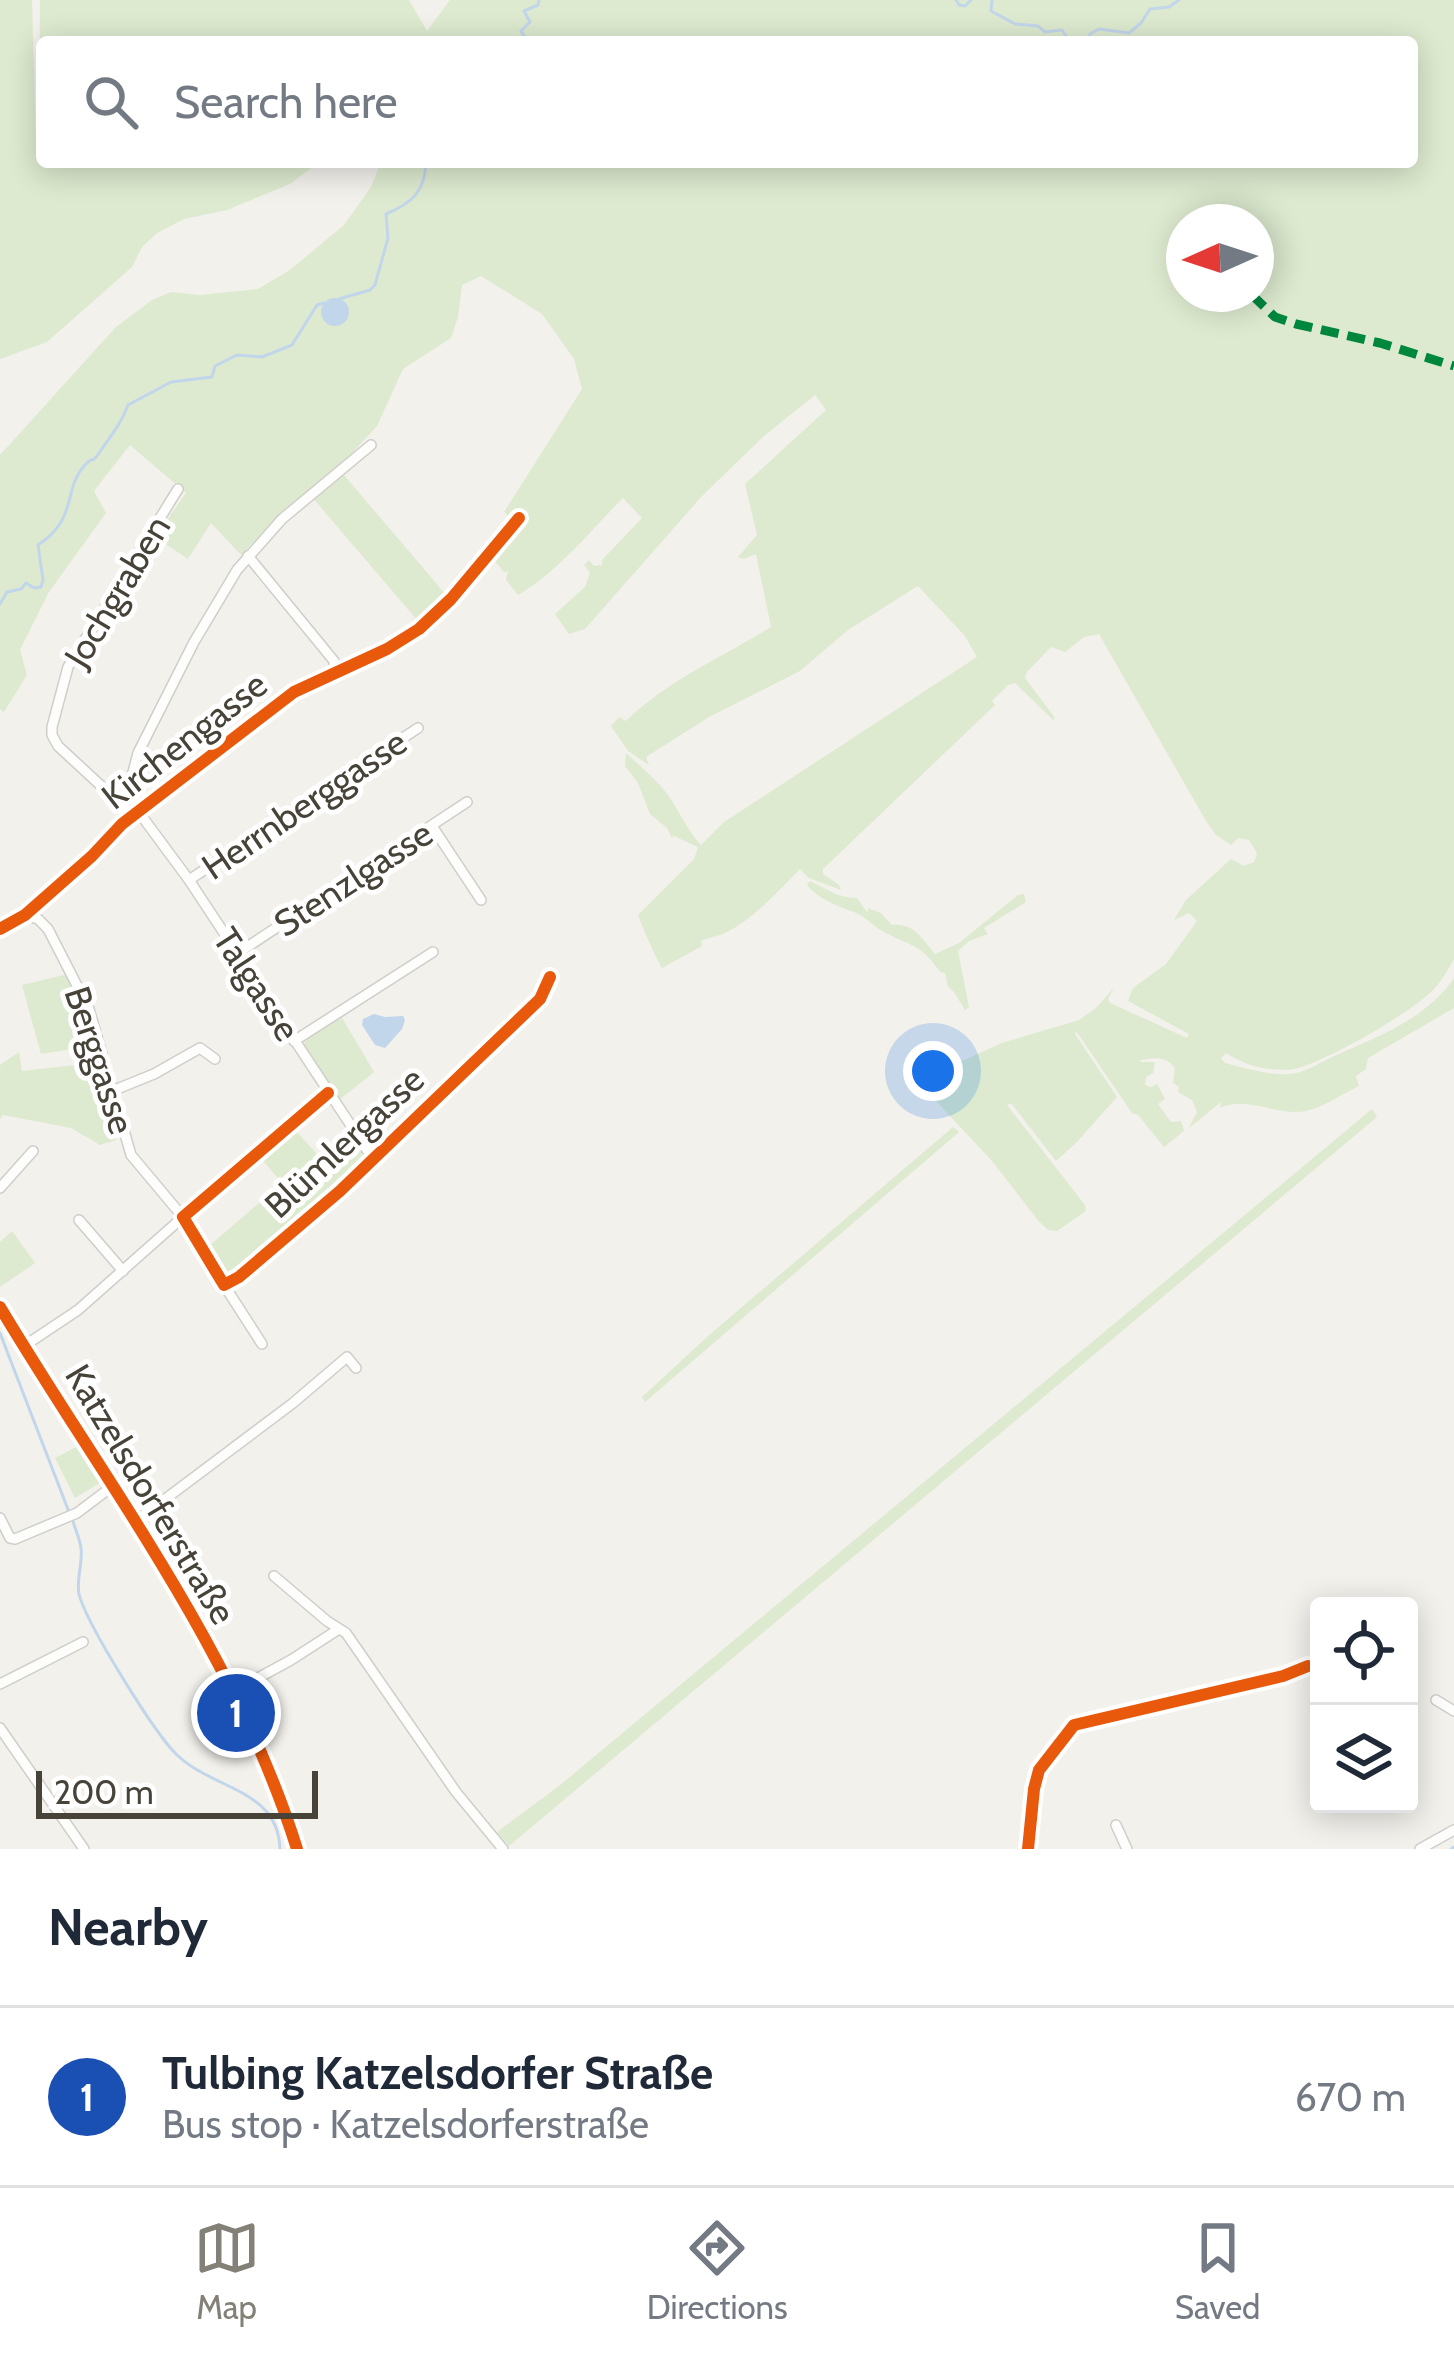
<!DOCTYPE html>
<meta charset="utf-8">
<style>
body{margin:0;font-family:Cabin,sans-serif;background:#f6f6f7;color:#1f2937}
.controls{position:absolute;right:36px;bottom:36px;display:grid;overflow:hidden;border-radius:12px;box-shadow:0 6px 30px #0003}
.controls button{width:108px;height:108px;display:grid;place-items:center;padding:0;border:0;border-bottom:3px solid #e0e1e3;background:#fff;color:#1f2937;font:60px sans-serif}
.compass{position:absolute;left:1166px;top:204px;width:108px;height:108px;border-radius:50%;background:#fff;box-shadow:0 6px 30px #0003;rotate:267deg}
.scale{position:absolute;left:36px;bottom:30px;width:282px;box-sizing:border-box;padding-left:12px;border:6px solid #474339;border-top:0;font-size:33px;line-height:42px;white-space:nowrap;color:#474339;-webkit-text-stroke:9px #fff;paint-order:stroke}
.you{position:absolute;left:933px;top:1071px;width:42px;height:42px;margin:-30px;border:9px solid #fff;border-radius:50%;background:#1a73e8;box-shadow:0 0 0 18px #1a73e833}
.badge{display:grid;place-items:center;width:78px;height:78px;border-radius:50%;background:#838078;color:#fff;font-size:39px;font-weight:700}
.pin{position:absolute;translate:-50% -50%;border:6px solid #fff;box-shadow:0 3px 12px #0006}
.list{margin:0;padding:0;list-style:none}
h2{display:flex;justify-content:space-between;align-items:center;height:156px;margin:0;padding:0 48px;font-size:51px}
h2 small{font-size:39px;font-weight:400;color:#747a83}
.list li{display:grid;grid-template-columns:78px 1fr auto;gap:36px;align-items:center;box-sizing:border-box;height:180px;padding:0 48px;border-top:3px solid #e0e1e3}
.list b{display:block;font-size:45px;white-space:nowrap}
.list p{margin:0;font-size:39px;white-space:nowrap;color:#747a83}
.list em{font-size:39px;font-style:normal;color:#747a83}
.icon{flex:none;width:66px;height:66px;fill:none;stroke:currentColor;stroke-width:2;stroke-linecap:round;stroke-linejoin:round}
.map{position:relative;flex:none;width:1454px;height:1849px;overflow:hidden}
.search{position:absolute;background:#fff;box-shadow:0 6px 30px #0003;left:36px;right:36px;top:36px;height:132px;display:flex;align-items:center;gap:30px;box-sizing:border-box;padding:0 42px;border-radius:12px;color:#747a83;font-size:45px}
.sheet{height:336px;background:#fff}
nav{display:flex;justify-content:space-around;align-items:center;box-sizing:border-box;height:168px;border-top:3px solid #e0e1e3;background:#fff;font-size:33px;color:#747a83}
nav a{display:grid;justify-items:center;gap:6px}
nav .on{color:#838078}
.map>svg:first-child{display:block}
</style>
<div class="map">
<svg width="1454" height="1849" viewBox="0 0 1454 1849">
<rect width="100%" height="100%" fill="#f2f1ec"/>
<g fill="#ddeacf" fill-rule="evenodd">
<path d="M0,0H32L36,147L42,150V162H319L290,184L227,210L184,219L157,233L142,247L132,267L47,342L0,359Z"/>
<path d="M40,0H409L427,31L450,0H1454V959C1448,969 1442,981 1433,990C1414,1011 1315,1069 1288,1070C1263,1070 1247,1066 1226,1053L1221,1058L1225,1063C1242,1067 1275,1078 1296,1073C1307,1071 1319,1063 1330,1058C1374,1038 1426,1020 1454,978V1008L1368,1058L1366,1069L1356,1076L1359,1086C1342,1094 1324,1107 1306,1111C1278,1117 1247,1095 1220,1108L1221,1102L1189,1128L1197,1112L1192,1100L1178,1092L1179,1087L1173,1083L1175,1068C1165,1055 1154,1058 1140,1060L1141,1062H1155L1153,1073L1146,1077L1145,1085L1151,1087L1157,1084L1165,1099L1158,1104L1171,1122L1181,1121L1184,1131L1164,1147L1138,1115L1132,1113L1076,1031L1075,1034L1117,1097L1077,1142L1056,1161L1011,1103L1007,1105L1085,1205L1086,1211L1057,1231L1048,1230L1037,1219L992,1161L935,1100L924,1078L1002,1043L1079,1020L1096,1008L1114,988L1108,999L1110,1003L1187,1038L1189,1034L1128,1001L1133,988L1166,964L1197,921L1189,913L1174,920L1186,900L1231,859L1244,866L1254,862L1257,853L1249,840L1238,838L1231,845L1216,835L1206,821L1099,634L1084,637L1065,652L1051,647L1027,672L1025,678L1055,718L1053,720L1015,683L1008,685L992,701L995,705L823,869V874L839,885L841,890L809,878L800,869C781,889 746,926 720,935C714,937 707,938 701,941L702,946L662,968C652,950 645,933 638,915L694,859L698,847L674,836L672,838L667,828L650,814L638,783L625,766L626,753C641,767 656,779 668,795C680,812 687,830 701,845L724,822L977,657L965,636L918,586L848,630L800,671L709,717L646,757L649,765L628,751L611,726L619,717L626,721C668,680 721,658 771,627L756,554L744,559L738,557L757,535L745,484L826,410L815,395L764,436L702,496L585,629L569,634L555,614L585,587L590,573L584,565L589,560L594,566L602,565V560L642,518L623,498C590,531 558,572 518,595L506,580L508,571L504,572L492,558L520,525L504,512L582,389L574,359L542,314L481,276L462,285L458,317L451,338L403,369L377,426L340,466L288,506L241,555L211,523L188,559L155,537L186,493L130,445L94,491L106,513L49,592L20,650L27,675L4,712L0,709V455L116,327L152,300L171,292L200,295L258,289L290,270L344,225L371,187L381,162H1412V42H42V136L39,113ZM1184,222H1256V294H1184Z"/>
<path d="M343,474L447,596L418,621L312,497Z"/>
<path d="M810,881C825,888 840,899 857,898L866,911L868,912V908L881,913L892,925C915,923 922,939 935,954L959,943L1018,895L1024,894L1026,902L984,928L988,934L969,941L958,951L969,1007L965,1010L954,992L948,987L945,973L940,972C919,941 909,947 879,929C871,924 864,916 856,913C838,906 819,900 807,885Z"/>
<path d="M68,974L89,1034L86,1047L41,1054L22,985Z"/>
<path d="M341,1016L374,1072L339,1100L304,1045L306,1039Z"/>
<path d="M19,1052L22,1071L94,1063L116,1140L100,1145L71,1128L3,1115L0,1119V1065Z"/>
<path d="M1372,1109L1377,1117L509,1846L497,1832L559,1786Z"/>
<path d="M953,1127L959,1132L645,1402L642,1397L707,1337Z"/>
<path d="M294,1129L317,1154L347,1129L362,1152V1163L352,1175L241,1272L232,1275L224,1273L207,1248L282,1183L259,1156Z"/>
<path d="M12,1231L35,1263L0,1287V1242Z"/>
<path d="M78,1446L101,1482L75,1498L55,1458Z"/>
</g>
<g fill="#c2d6eb">
<circle cx="335" cy="312" r="14"/>
<path d="M374,1014L385,1017L403,1016L405,1020L402,1029L385,1048L375,1045L362,1025L363,1019Z"/>
</g>
<g fill="none" stroke-linecap="round" stroke-linejoin="round">
<g stroke="#c2d6eb" stroke-width="3">
<path d="M956,0L959,5L965,6L971,0"/>
<path d="M992,0L991,11L1015,24L1038,26L1045,32L1062,30L1070,42"/>
<path d="M522,42L525,37L521,31L530,22L524,11L538,5L539,0"/>
<path d="M1088,42L1090,34L1099,29L1129,33L1141,23L1150,9L1169,7L1179,0"/>
<path d="M339,299L370,290L375,285L388,238L386,214C412,203 425,192 426,162"/>
<path d="M0,604L7,592L21,589L26,583L34,588L41,587L43,580L38,545C79,518 62,490 85,465C95,454 90,466 99,453C110,437 121,424 128,405L171,382L212,377L215,366L237,355L262,357L292,345L317,305L324,303"/>
<path d="M0,1333L69,1512"/>
<path d="M73,1521C75,1529 80,1539 81,1548C83,1563 76,1579 79,1594C86,1623 154,1732 176,1754C212,1790 278,1788 280,1849"/>
<path d="M1451,1849L1454,1847"/>
</g>
<g stroke="#d0ceca" stroke-width="12">
<g id="minor">
<path d="M248,556L334,661L335,671"/>
<path d="M124,807L58,746L52,735V727L68,667L178,489"/>
<path d="M138,811L189,880L373,1159"/>
<path d="M122,824L124,807L138,753L194,642L237,570L282,519L371,445"/>
<path d="M432,826L481,900"/>
<path d="M189,880L418,728"/>
<path d="M0,929L25,915L92,856L122,824L294,692L387,649L419,629L451,599L519,518"/>
<path d="M238,953L467,802"/>
<path d="M294,1041L433,952"/>
<path d="M112,1091L154,1074L200,1048L215,1059"/>
<path d="M328,1093L183,1217L224,1285L239,1277L340,1191L540,999L550,977"/>
<path d="M0,1188L33,1151"/>
<path d="M79,1220L123,1271"/>
<path d="M224,1285L262,1344"/>
<path d="M24,1346L78,1310L183,1217L131,1155L89,1009L48,929L38,919L25,915"/>
<path d="M0,1518L10,1538L15,1539L77,1513L114,1485"/>
<path d="M136,1521L293,1403L347,1357L356,1368"/>
<path d="M274,1576L327,1621L346,1633L456,1792L503,1849"/>
<path d="M0,1684L83,1642"/>
<path d="M234,1691L291,1660L339,1629"/>
<path d="M1436,1700L1454,1711"/>
<path d="M0,1728L84,1849"/>
<path d="M1116,1825L1127,1849"/>
<path d="M1028,1849L1034,1789L1039,1770L1074,1725L1283,1676L1308,1666"/>
<path d="M1420,1849L1454,1830"/>
</g>
</g>
<g stroke="#d0ceca" stroke-width="14">
<path id="tertiary" d="M0,1307C106,1484 235,1650 297,1849"/>
</g>
<use href="#minor" stroke="#fdfdfc" stroke-width="9"/>
<use href="#tertiary" stroke="#fdfdfc" stroke-width="10"/>
<path stroke="#00873e" stroke-width="9" stroke-dasharray="18 9" stroke-linecap="butt" d="M1251,294L1275,317L1296,324L1380,343L1454,366"/>
<g stroke="#fff" stroke-width="20">
<g id="cycleway">
<path d="M0,929L25,915L92,856L122,824L294,692L387,649L419,629L451,599L519,518"/>
<path d="M328,1093L183,1217L224,1285L239,1277L340,1191L540,999L550,977"/>
<path d="M0,1307C106,1484 235,1650 297,1849"/>
<path d="M1028,1849L1034,1789L1039,1770L1074,1725L1283,1676L1308,1666"/>
</g>
</g>
<use href="#cycleway" stroke="#e8590c" stroke-width="12"/>
</g>
<g text-anchor="middle" dominant-baseline="central" stroke-width="10" stroke-linejoin="round" paint-order="stroke">
<g font-size="36" fill="#474339" stroke="#fff">
<text transform="translate(117 591) rotate(-59)">Jochgraben</text>
<text transform="translate(184 740) rotate(-38)">Kirchengasse</text>
<text transform="translate(304 804) rotate(-34)">Herrnberggasse</text>
<text transform="translate(353 878) rotate(-33)">Stenzlgasse</text>
<text transform="translate(257 984) rotate(57)">Talgasse</text>
<text transform="translate(100 1060) rotate(72)">Berggasse</text>
<text transform="translate(344 1142) rotate(-43)">Blümlergasse</text>
<text transform="translate(151 1494) rotate(59)">Katzelsdorferstraße</text>
</g>
</g>
</svg>
<div class="controls">
<button><svg class="icon" aria-label="locate" viewBox="0 0 24 24"><circle cx="12" cy="12" r="6"/><path d="M12 2v4M12 18v4M2 12h4M18 12h4"/></svg></button>
<button><svg class="icon" aria-label="layers" viewBox="0 0 24 24"><path d="M12 4l9 5-9 5-9-5zM3 14l9 5 9-5"/></svg></button>
</div>
<svg class="compass" viewBox="-18 -18 36 36"><path d="M0-13l5 13h-10z" fill="#e53935"/><path d="M0 13l5-13h-10z" fill="#747a83"/></svg>
<div class="scale">200 m</div>
<div class="you"></div>
<div class="pin badge" style="left:236px;top:1713px;background:#1a4fb4">1</div>
<div class="search"><svg class="icon" aria-label="search" viewBox="0 0 24 24"><circle cx="10" cy="10" r="6"/><path d="M15 15l6 6"/></svg>Search here</div>
</div>
<section class="sheet">
<h2>Nearby<small></small></h2>
<ul class="list">
<li><span class="badge" style="background:#1a4fb4">1</span><div><b>Tulbing Katzelsdorfer Straße</b><p>Bus stop · Katzelsdorferstraße</p></div><em>670 m</em></li>
</ul>
</section>
<nav>
<a class="on"><svg class="icon" aria-label="map" viewBox="0 0 24 24"><path d="M3 6l6-2 6 2 6-2v14l-6 2-6-2-6 2zM9 4v14M15 6v14"/></svg>Map</a>
<a><svg class="icon" aria-label="directions" viewBox="0 0 24 24"><path d="M12 3l9 9-9 9-9-9zM9 14v-3h6M13 9l2 2-2 2"/></svg>Directions</a>
<a><svg class="icon" aria-label="saved" viewBox="0 0 24 24"><path d="M7 4h10v16l-5-4-5 4z"/></svg>Saved</a>
</nav>
